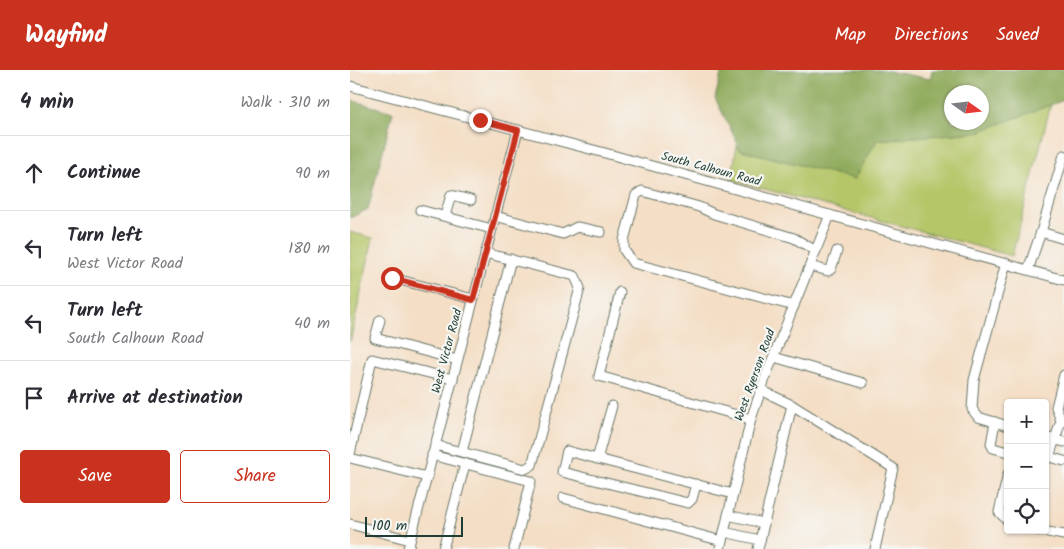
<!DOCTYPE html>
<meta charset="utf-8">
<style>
body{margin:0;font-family:Kalam,sans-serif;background:#f2f2f3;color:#2b2b33}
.controls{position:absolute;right:15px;bottom:15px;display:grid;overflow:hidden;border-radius:5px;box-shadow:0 1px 4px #0004}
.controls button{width:45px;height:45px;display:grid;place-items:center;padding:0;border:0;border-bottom:1px solid #e1e1e2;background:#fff;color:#2b2b33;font:25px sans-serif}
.compass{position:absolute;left:594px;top:15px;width:45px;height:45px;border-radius:50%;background:#fff;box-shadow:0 1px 4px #0004;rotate:104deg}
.scale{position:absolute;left:15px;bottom:12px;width:98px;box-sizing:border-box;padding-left:5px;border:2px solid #1f3d34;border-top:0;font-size:14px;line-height:18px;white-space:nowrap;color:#1f3d34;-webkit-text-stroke:4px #f6f6f2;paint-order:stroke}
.stop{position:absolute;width:15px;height:15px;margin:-11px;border:4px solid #c8321e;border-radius:50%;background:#fff}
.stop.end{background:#c8321e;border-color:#fff;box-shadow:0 1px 5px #0008}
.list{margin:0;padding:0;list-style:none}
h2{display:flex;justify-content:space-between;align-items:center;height:65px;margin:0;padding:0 20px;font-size:21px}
h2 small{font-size:16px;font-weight:400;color:#7c7c81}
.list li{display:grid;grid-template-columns:32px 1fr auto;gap:15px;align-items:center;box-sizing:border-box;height:75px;padding:0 20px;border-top:1px solid #e1e1e2}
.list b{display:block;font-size:19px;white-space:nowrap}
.list p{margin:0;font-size:16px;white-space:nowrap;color:#7c7c81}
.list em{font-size:16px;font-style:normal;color:#7c7c81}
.actions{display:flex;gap:10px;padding:15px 20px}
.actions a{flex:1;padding:11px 0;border:1px solid #c8321e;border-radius:5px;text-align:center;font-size:18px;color:#c8321e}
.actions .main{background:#c8321e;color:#fff}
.icon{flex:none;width:28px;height:28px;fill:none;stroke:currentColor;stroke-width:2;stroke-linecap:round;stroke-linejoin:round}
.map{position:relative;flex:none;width:714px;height:479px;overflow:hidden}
header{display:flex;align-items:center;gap:30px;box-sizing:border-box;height:70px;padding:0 25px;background:#c8321e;color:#fff}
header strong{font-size:24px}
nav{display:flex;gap:28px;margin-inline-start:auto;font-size:18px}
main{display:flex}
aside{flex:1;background:#fff}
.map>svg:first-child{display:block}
</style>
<header>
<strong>Wayfind</strong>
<nav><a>Map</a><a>Directions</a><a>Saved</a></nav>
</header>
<main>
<aside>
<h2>4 min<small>Walk · 310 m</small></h2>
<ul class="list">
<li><svg class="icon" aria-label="ahead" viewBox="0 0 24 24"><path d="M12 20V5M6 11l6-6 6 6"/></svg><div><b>Continue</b></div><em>90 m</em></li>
<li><svg class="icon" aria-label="left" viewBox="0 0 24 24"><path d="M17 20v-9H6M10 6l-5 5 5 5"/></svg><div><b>Turn left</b><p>West Victor Road</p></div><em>180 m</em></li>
<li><svg class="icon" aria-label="left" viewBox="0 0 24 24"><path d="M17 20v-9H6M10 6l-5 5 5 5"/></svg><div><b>Turn left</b><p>South Calhoun Road</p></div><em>40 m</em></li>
<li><svg class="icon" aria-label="arrive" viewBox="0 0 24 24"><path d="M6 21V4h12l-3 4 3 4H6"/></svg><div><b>Arrive at destination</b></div></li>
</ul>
<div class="actions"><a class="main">Save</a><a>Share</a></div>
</aside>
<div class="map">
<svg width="714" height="479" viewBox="0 0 714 479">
<rect width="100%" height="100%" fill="#f6f6f2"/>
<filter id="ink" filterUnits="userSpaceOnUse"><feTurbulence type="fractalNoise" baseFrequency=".02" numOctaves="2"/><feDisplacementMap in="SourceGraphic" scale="10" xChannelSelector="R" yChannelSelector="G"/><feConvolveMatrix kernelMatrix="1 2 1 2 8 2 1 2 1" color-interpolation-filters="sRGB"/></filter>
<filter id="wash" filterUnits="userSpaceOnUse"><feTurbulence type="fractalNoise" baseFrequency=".0096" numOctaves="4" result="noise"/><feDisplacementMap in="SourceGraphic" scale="20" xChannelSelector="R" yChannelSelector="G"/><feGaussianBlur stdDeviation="1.12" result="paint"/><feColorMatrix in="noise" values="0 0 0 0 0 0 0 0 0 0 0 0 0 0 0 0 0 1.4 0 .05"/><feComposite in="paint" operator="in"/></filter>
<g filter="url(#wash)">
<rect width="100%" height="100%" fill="#f4dec5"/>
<g fill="#b5c669" stroke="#6a824e">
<path d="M701,34L662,186L381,110L387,75L391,80L628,62Z"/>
<path d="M0,162L23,168L0,272Z"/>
</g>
<g fill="#90ab5d" stroke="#587448" fill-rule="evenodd">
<path d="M372,0H534L580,9L582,0H714V30L628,62L527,70L505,109L391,80L365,28ZM602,22H632V52H602Z"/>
<path d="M0,30L43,42L18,139L0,148Z"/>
</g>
</g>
<g filter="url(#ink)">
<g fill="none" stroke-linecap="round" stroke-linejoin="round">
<g stroke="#6a7567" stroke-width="11">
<g id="minor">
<path d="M0,16L255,83L714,210"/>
<path d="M70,140L142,159"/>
<path d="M95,146L101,125L121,130"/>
<path d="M145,146L213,164L227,157L251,162"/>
<path d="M691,162L714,169"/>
<path d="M656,193L624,310L622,339L628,347L658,356"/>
<path d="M460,196L478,201L481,199L487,181"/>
<path d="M678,200L691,162L714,85"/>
<path d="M42,208L123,229"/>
<path d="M270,222L249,306L401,349"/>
<path d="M444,236L283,193L274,180V170L286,125L292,121L349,137L364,144L444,168L466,181"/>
<path d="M30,250L25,268L107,290"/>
<path d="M424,287L513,313"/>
<path d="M442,335L543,398L525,479"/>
<path d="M645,352L641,374L643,378L658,382"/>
<path d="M695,367L714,372"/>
<path d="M85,375L175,399L182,395L230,218L225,206L135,183"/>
<path d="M112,382L161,189"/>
<path d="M0,384L22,289L103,309"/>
<path d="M82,385L181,411L164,479"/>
<path d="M695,386L714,391"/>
<path d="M699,387L711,351L706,337L714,305"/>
<path d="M0,388L77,407"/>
<path d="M247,389L262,336"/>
<path d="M658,404L649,442L658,451"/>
<path d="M346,414L342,429L338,433L212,402L217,381L383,424"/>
<path d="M213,428L372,471"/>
<path d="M378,445L413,453"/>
<path d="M0,454L60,470"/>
<path d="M687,460L714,465"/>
<path d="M374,462L410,470"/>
<path d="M58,479L168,60"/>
<path d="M93,479L115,394"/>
<path d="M370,479L401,349L417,303L480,145"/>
<path d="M408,479L442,335L411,320"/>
</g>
</g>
<use href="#minor" stroke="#fff" stroke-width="9"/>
</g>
</g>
<g fill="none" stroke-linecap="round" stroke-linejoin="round" filter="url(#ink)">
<path stroke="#c8321e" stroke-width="6" d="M42,208L123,230L168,60L130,50"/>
</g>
<g text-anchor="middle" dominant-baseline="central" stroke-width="4.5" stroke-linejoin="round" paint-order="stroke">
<g font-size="12" fill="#1f3d34" stroke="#f6f6f2">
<text transform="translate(361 99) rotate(15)">South Calhoun Road</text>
<text transform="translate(97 281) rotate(-75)">West Victor Road</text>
<text transform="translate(405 305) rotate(-70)">West Ryerson Road</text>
</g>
</g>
</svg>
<div class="controls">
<button>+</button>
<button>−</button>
<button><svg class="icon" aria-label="locate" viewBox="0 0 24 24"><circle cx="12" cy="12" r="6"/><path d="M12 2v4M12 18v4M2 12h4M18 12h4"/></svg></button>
</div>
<svg class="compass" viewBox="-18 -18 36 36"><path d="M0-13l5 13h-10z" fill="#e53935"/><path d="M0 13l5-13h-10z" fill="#7c7c81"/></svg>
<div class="scale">100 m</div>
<div class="stop" style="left:42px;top:208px"></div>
<div class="stop end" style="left:130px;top:50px"></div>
</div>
</main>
